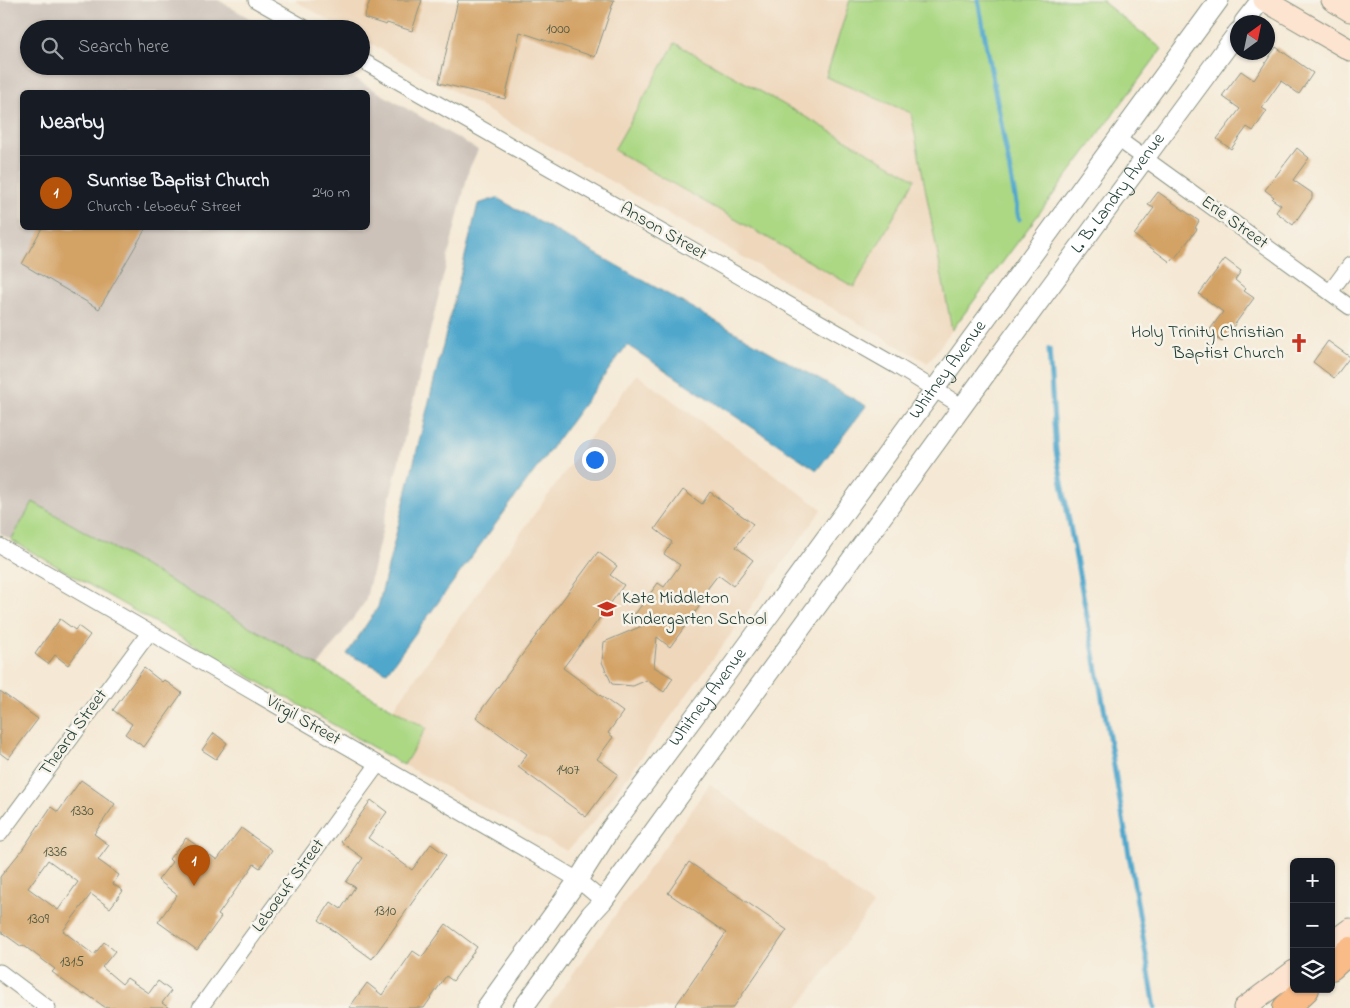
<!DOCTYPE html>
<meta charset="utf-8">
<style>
body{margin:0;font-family:"Indie Flower",sans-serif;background:#242831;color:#f1f3f6}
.controls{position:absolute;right:15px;bottom:15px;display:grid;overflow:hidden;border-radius:8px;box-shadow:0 1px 4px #0004}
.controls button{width:45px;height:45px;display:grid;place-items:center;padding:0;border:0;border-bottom:1px solid #363941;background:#171b24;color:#f1f3f6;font:25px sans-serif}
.compass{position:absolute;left:1230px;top:15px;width:45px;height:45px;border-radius:50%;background:#171b24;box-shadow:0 1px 4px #0004;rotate:33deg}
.you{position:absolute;left:594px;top:459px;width:18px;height:18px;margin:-12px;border:4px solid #fff;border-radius:50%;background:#1a73e8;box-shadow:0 0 0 8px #1a73e833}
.badge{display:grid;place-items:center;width:32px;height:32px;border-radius:50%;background:#b45309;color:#fff;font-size:16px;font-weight:700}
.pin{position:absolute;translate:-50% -41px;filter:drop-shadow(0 1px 2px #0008)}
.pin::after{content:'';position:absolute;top:26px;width:18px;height:15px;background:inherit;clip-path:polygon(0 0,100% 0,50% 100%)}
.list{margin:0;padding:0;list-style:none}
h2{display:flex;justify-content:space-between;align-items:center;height:65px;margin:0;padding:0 20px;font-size:21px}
h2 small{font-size:16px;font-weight:400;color:#9ea1a6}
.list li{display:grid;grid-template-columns:32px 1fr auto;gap:15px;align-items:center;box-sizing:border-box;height:75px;padding:0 20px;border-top:1px solid #363941}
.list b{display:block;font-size:19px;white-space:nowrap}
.list p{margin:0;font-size:16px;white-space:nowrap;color:#9ea1a6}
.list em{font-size:16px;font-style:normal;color:#9ea1a6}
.icon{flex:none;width:28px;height:28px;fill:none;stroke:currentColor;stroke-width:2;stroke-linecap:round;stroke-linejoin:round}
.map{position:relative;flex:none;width:1350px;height:1008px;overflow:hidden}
.search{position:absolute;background:#171b24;box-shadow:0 1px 4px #0004;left:20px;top:20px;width:350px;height:55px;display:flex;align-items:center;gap:12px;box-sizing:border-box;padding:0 18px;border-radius:28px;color:#9ea1a6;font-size:19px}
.panel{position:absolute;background:#171b24;box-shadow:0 1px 4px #0004;left:20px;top:90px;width:350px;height:140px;border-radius:8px}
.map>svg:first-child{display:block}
</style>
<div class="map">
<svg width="1350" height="1008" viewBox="0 0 1350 1008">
<rect width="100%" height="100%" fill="#f7f3e8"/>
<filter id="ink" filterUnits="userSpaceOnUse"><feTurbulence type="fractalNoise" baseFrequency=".02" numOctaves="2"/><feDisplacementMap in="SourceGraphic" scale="10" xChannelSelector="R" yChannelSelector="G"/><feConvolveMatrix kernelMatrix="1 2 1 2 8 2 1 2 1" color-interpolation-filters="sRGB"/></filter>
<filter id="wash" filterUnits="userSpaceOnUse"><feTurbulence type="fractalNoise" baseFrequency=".0096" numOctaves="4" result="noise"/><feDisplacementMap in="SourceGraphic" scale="20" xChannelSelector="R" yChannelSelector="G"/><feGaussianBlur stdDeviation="1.12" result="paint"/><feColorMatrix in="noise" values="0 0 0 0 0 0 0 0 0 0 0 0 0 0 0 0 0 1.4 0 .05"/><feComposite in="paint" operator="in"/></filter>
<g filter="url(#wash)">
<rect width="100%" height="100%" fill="#f5e9d5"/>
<g fill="#eed7bb">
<path d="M294,0H850L826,77L911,113L952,330L928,363L361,38V29H344Z"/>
<path d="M636,374L822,509L598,817L567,851L404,765L426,728L393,709Z"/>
<path d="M710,784L873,905L798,1008H548Z"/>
</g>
<path fill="#ccc2b9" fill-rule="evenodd" d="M0,0H218L268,29H29V66H333L478,150L469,169L365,602L318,666L34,503L11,540L0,533ZM22,92H368V228H22Z"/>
<g fill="#acd884" stroke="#668a5c">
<path d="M850,0H1104L1103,2L1162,49L952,330L911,113L826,77Z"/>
<path d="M675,43L915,179L854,287L614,150Z"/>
<path d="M33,502L426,728L404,765L11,540Z"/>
</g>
<path fill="#4fa7cc" stroke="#377280" d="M497,198L866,406L817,470L627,345L387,672L347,654L378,607L478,204Z"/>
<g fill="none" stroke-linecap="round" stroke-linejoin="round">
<g stroke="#4fa7cc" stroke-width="5">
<path d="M978,0L1019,219"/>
<path d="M1049,349L1056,451L1105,713L1155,1008"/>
</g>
</g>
<g id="blocks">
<g fill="#d3a265" fill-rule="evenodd">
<path d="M370,0H422L412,31L387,23L386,25L364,18Z"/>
<path d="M458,0H614L595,57L520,32L505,99L439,83Z"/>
<path d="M1276,47L1313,73L1299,94L1281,81L1262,108L1267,111L1253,131L1247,127L1231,149L1217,139L1240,109L1222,96L1241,71L1254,80Z"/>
<path d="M1297,148L1309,158L1293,180L1312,193V198L1293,225L1276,212L1281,205L1272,199L1274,197L1265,190Z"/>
<path d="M1158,192L1199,221L1195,228L1197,229L1175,258L1174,257L1170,262L1134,235L1154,208L1148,205Z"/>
<path d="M42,228H146L99,309L22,264Z"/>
<path d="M1225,259L1241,271L1235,280L1246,289L1244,291L1254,298L1222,342L1208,332L1223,312L1199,294Z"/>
<path d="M1328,341L1350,357L1334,378L1313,362Z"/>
<path d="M683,490L702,504L710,492L753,524L736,547L753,560L733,586L718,575L698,601L701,604L670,647L657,637L654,667L673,678L664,692L647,680L633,686L612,684L602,662L604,642L642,626L632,618L658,583L664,587L680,565L664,554L672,542L655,529Z"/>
<path d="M598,552L617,566L610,575L624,585L563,668L623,712L608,733L613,737L597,759L618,774L586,817L518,767L527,754L476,717Z"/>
<path d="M60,619L75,630L78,626L90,635L68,665L55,655L48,664L35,654Z"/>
<path d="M144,668L162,682L164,680L182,693L144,747L125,734L132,724L113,710Z"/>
<path d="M0,691L38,719L8,759L0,753Z"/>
<path d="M214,733L227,743L216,759L202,750Z"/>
<path d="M81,780L115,804L94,834L109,845L98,860L119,875L113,884L123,891L110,908L91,894L63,931L94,955L104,942L115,951L102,967L122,984L127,978L149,993L158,981L171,991L162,1003L169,1008H106L85,993L84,995L68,984L52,972L55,969L23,945L22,947L0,931V877L22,850L51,807L58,812ZM48,860L78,882L58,910L28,888Z"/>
<path d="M371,800L387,812L368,838L412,870L431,844L446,855L372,959L319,920L331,902L341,909L355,887L346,882L363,858L341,842Z"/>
<path d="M241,828L272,850L260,868L254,864L218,915L221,917L197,950L158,922L177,895L158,880L172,862L169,859L186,838L217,860Z"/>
<path d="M689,862L787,930L733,1008H674L726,933L668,893Z"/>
<path d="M446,924L477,947L453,981L446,976L424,1008H349L367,983L382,995L413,951L422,957Z"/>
</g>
</g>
</g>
<g filter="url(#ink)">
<use href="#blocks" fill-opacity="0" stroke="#8a9384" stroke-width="1"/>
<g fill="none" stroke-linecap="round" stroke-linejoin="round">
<g stroke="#8a9384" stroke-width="17">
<g id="minor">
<path d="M256,0L307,29"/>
<path d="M361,60L898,367L963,407"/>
<path d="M1118,139L1350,307"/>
<path d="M1330,292L1350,265"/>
<path d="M0,546L556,867L578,880L603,901"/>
<path d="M0,834L149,633"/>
<path d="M0,972L48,1008"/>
<path d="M200,1008L378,764"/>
</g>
</g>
<g stroke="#8a9384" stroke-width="21">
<g id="tertiary">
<path d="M1244,22L1261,0"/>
<path id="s1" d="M486,1008L578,880L611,828L727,673L1219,0"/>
<path id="s2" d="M523,1008L591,914L603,901L999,356L1238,32"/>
</g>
</g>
<g stroke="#8a9384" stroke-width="23">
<g id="secondary">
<path d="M1264,0L1350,50"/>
<path d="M1332,0L1350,11"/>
<path d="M1331,943L1350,929"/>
<path d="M1244,1008L1294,971"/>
</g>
</g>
<g stroke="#8a9384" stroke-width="28">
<g id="motorway">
<path d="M1331,967L1350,950"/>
<path d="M1286,1008L1306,989"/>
</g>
</g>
<use href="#minor" stroke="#fff" stroke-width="15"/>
<use href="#tertiary" stroke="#fff" stroke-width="19"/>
<use href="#secondary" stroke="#fde4d0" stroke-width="21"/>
<use href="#motorway" stroke="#f9bc89" stroke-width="26"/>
</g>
</g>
<defs>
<g id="church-bare" transform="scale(1.5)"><path d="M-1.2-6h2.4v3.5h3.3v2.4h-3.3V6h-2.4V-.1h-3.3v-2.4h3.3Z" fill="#c8321e" stroke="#f7f3e8" stroke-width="2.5" paint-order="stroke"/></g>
<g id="school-bare" transform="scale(1.5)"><path d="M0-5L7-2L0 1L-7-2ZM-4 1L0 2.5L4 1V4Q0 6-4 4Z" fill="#c8321e" stroke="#f7f3e8" stroke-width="2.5" paint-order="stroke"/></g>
</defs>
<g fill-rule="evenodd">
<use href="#church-bare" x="1299" y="343"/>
<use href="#school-bare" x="607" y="609"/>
</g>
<g text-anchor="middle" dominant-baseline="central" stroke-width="5" stroke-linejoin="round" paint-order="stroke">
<g font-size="15" fill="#4c5640">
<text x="558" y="29">1000</text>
<text x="568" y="770">1407</text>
<text x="82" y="811">1330</text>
<text x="55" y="852">1336</text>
<text x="385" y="911">1310</text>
<text x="38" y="919">1309</text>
<text x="72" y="962">1315</text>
</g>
<g font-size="18" fill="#1f3d34" stroke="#f7f3e8">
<text stroke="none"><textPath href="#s2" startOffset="1009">L. B. Landry Avenue</textPath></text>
<text transform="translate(1234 223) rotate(36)">Erie Street</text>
<text transform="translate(663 232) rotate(30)">Anson Street</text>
<text stroke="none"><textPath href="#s1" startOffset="788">Whitney Avenue</textPath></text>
<text stroke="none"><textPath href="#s1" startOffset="382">Whitney Avenue</textPath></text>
<text transform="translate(303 721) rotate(30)">Virgil Street</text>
<text transform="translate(74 733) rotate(-54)">Theard Street</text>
<text transform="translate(289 886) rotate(-54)">Leboeuf Street</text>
</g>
<g font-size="18" fill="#1f3d34" stroke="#f7f3e8" text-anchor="end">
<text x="1284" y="333">Holy Trinity Christian<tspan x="1284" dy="21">Baptist Church</tspan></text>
<text x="622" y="599" text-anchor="start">Kate Middleton<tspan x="622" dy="21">Kindergarten School</tspan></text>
</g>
</g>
</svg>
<div class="controls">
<button>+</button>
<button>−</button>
<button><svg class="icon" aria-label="layers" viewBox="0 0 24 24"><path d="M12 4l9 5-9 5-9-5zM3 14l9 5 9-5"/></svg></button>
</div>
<svg class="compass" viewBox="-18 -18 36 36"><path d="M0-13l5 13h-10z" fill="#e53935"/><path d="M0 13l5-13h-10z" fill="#9ea1a6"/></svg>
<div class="you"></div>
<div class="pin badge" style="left:194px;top:886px">1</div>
<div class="search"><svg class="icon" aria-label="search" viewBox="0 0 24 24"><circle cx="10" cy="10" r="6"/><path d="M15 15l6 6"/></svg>Search here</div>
<section class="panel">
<h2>Nearby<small></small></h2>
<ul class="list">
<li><span class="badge">1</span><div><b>Sunrise Baptist Church</b><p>Church · Leboeuf Street</p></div><em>240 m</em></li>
</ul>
</section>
</div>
